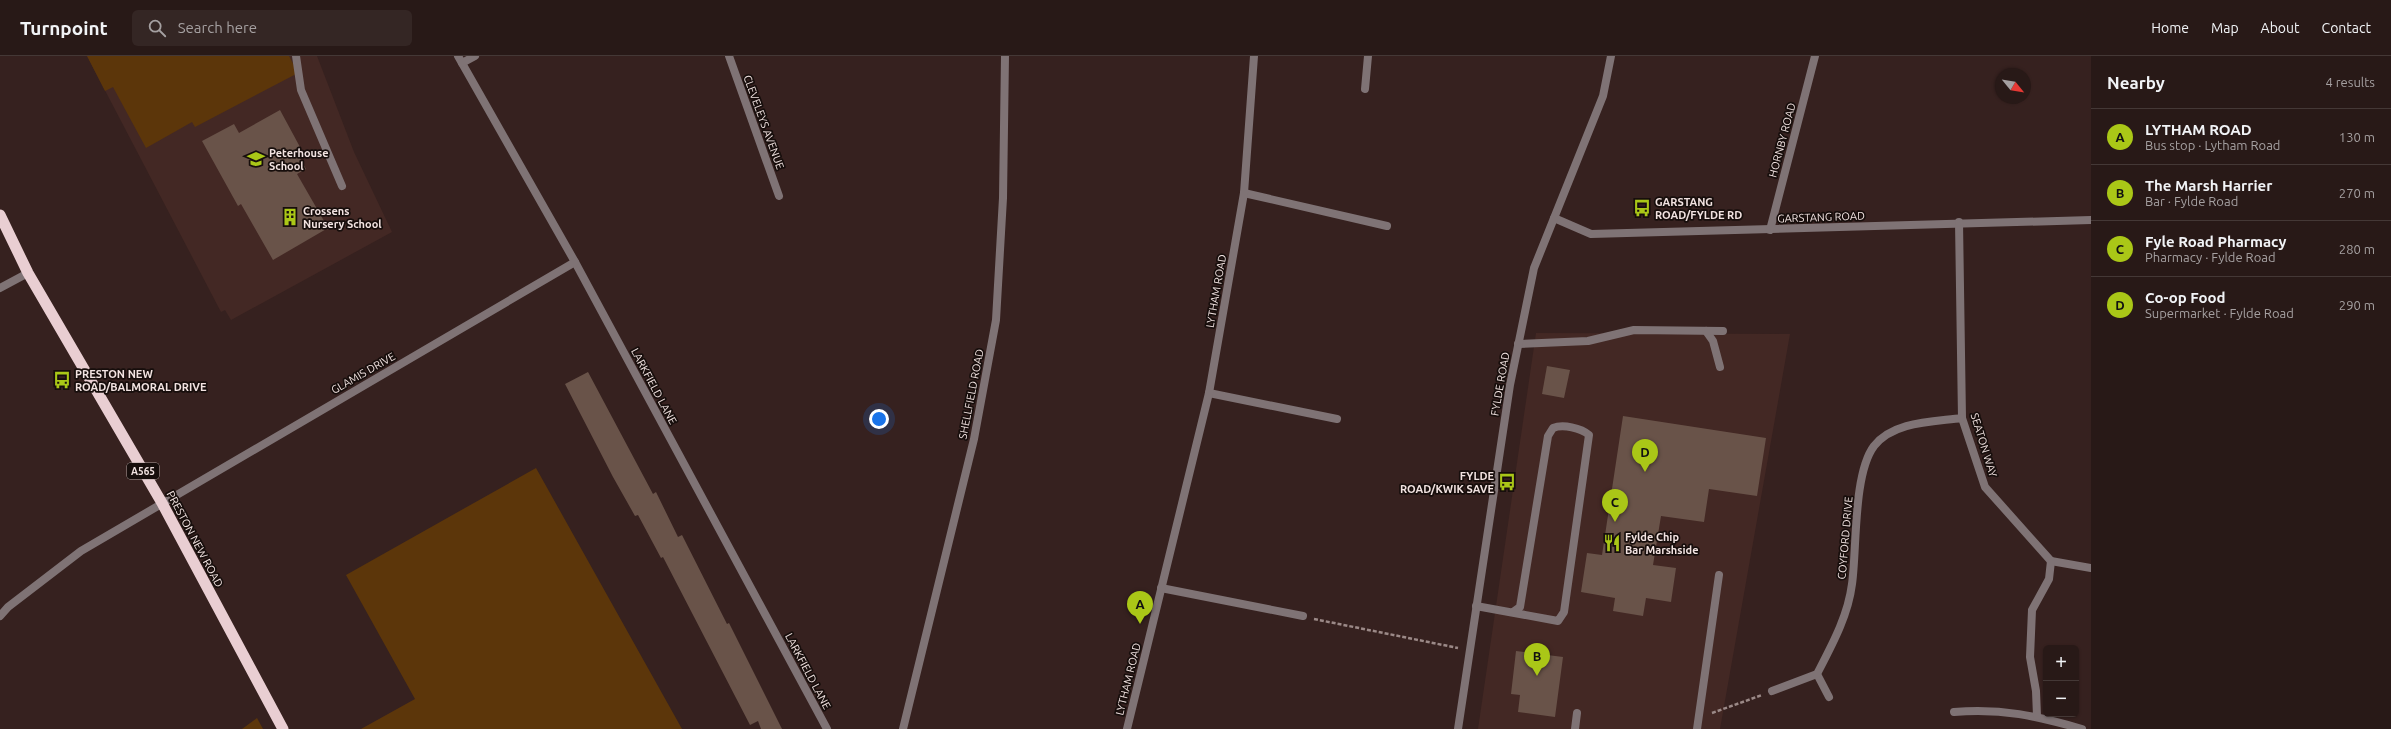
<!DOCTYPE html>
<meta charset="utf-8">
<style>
body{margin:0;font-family:Ubuntu,sans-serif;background:#342624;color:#f1f3f6}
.controls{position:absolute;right:12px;bottom:12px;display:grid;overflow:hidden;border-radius:6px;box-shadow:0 1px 3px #0004}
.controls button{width:36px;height:36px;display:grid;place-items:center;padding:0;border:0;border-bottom:1px solid #443836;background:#281917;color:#f1f3f6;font:20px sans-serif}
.compass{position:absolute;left:1995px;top:12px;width:36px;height:36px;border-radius:50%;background:#281917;box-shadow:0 1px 3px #0004;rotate:120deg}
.you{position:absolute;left:879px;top:363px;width:14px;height:14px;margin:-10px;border:3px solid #fff;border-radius:50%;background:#1a73e8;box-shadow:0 0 0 6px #1a73e833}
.badge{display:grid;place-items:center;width:26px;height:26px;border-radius:50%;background:#aac717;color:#111;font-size:13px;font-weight:700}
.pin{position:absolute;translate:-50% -33px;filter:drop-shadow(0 1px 2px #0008)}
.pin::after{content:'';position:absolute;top:21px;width:14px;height:12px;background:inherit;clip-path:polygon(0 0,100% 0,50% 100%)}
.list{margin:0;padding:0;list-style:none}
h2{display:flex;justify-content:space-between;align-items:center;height:52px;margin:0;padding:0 16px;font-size:17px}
h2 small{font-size:13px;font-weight:400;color:#a5a0a1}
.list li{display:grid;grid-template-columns:26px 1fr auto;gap:12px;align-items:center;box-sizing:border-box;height:56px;padding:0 16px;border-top:1px solid #443836}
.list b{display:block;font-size:15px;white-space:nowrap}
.list p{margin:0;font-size:13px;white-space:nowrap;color:#a5a0a1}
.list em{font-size:13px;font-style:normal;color:#a5a0a1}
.icon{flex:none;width:22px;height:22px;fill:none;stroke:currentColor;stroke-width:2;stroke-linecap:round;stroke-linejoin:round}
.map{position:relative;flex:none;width:2091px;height:673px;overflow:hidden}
header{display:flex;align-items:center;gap:24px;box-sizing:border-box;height:56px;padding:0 20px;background:#281917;border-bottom:1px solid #443836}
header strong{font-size:19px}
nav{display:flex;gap:22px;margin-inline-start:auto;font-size:14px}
.search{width:280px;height:36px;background:#342624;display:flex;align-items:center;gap:10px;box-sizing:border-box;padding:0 14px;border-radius:6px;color:#a5a0a1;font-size:15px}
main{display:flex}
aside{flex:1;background:#281917}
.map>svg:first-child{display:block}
</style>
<header>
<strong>Turnpoint</strong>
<div class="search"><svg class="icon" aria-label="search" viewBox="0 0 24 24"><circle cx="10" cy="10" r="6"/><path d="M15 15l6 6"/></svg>Search here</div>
<nav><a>Home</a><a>Map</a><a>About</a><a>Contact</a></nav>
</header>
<main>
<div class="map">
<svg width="2091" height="673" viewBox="0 0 2091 673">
<rect width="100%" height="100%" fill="#36211f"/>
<g fill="#432824">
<path d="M87,0H317L354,96L392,176L231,264L225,254L221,256Z"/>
<path d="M1536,277L1790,278L1720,673H1478Z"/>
</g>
<g fill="#5c360a">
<path d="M87,0H289L298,17L195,71L192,66L146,92L113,31L105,35Z"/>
<path d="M536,412L682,673H361L415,643L346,519Z"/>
<path d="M257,662L263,673H242Z"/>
</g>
<g fill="#695349">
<path d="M280,54L300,91L295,93L306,113L297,118L328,172L273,204L241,148L238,150L202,85L234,68L239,77Z"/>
<path d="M1547,310L1570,314L1564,342L1542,338Z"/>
<path d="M588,316L653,438L656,436L678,481L682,479L727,568L729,567L782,673H761L758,665L750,669L663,501L661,502L638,459L635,460L613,421L565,328Z"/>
<path d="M1623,360L1766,382L1757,440L1709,433L1704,466L1661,460L1653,509L1676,512L1671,546L1646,542L1643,560L1613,555L1615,542L1581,536L1587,497L1602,499Z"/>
<path d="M1516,595L1563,601L1555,661L1518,656L1520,639L1511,638Z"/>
</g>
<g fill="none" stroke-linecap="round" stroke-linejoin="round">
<g stroke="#9b8987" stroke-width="2.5" stroke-dasharray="4 2" stroke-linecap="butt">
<path d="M1314,563L1458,592"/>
<path d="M1712,657L1762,639"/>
</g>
<g stroke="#7f7375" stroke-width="8">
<path d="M296,0L301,34L342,130"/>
<path d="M1365,33L1368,0"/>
<path d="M1476,550L1558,565L1564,556L1589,379C1581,372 1563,368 1553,372L1548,380L1520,551L1513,556"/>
<path d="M1575,673L1577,657"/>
</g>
<g stroke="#7f7375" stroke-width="8">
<path d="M458,0L575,206L827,673"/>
<path d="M729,0L779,140"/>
<path d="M462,7L475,0"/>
<path d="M1244,137L1387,170"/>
<path d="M1554,162L1591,178L2091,164"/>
<path d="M1959,166L1962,362L1985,431L2051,505L2091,512"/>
<path d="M1770,174L1815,0"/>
<path d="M0,232L28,217"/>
<path d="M1706,275L1713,285L1720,311"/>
<path d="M1518,288L1588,285L1634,274L1723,275"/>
<path d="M1209,337L1337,363"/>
<path d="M1161,532L1303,560"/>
<path d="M0,560L8,551L81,495L575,206"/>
<path d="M1817,618L1829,641"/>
<path d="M1772,635L1817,618C1832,589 1848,560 1852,528C1857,493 1853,418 1874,390C1894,365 1933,366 1962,362"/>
<path d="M1954,656C2002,652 2037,660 2082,673"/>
<path d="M2037,660L2036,635L2030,601L2032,554L2049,523L2051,505"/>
<path d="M903,673L974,383L996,264L1003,142L1005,0"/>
<path d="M1127,673L1209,337L1244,137L1254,0"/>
<path d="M1697,673L1719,519"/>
</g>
<path stroke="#7f7375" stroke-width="8" d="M1458,673L1510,329L1534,212L1603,40L1611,0"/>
<path stroke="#e9ced2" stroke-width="11" d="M0,159L28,217L162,447L283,673"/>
</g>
<defs>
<g id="school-bare" transform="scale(1.38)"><path d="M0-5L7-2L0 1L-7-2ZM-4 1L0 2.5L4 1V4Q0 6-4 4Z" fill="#aac717" stroke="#170e0c" stroke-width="2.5" paint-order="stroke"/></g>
<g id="bus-bare" transform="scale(1.38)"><path d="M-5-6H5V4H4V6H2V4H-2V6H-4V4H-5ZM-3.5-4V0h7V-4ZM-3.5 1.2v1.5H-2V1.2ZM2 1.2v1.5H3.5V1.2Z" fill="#aac717" stroke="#170e0c" stroke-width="2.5" paint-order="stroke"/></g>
<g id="building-bare" transform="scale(1.38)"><path d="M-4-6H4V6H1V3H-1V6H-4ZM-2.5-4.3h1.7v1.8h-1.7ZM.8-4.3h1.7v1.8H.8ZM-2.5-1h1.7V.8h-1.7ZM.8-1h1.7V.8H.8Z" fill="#aac717" stroke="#170e0c" stroke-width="2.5" paint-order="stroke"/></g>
<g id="restaurant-bare" transform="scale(1.38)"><path d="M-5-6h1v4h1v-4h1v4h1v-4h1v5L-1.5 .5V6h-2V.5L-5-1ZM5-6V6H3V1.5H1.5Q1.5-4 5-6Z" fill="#aac717" stroke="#170e0c" stroke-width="2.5" paint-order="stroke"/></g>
</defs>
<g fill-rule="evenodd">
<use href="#school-bare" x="256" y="103"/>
<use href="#bus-bare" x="1642" y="152"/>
<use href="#building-bare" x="290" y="161"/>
<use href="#bus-bare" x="62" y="324"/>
<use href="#bus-bare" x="1507" y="426"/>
<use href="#restaurant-bare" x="1612" y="487"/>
</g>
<g text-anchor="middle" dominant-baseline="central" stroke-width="3.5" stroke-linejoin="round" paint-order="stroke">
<rect fill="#170e0c" stroke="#b0a3a1" stroke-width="1" x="127" y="407" width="32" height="16" rx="3"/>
<g font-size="10" font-weight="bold" fill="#f2e3e1">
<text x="143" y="415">A565</text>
</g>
<g font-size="11" fill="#f2e3e1" stroke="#170e0c">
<text transform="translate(764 66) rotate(70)">CLEVELEYS AVENUE</text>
<text transform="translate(1782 84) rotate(-75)">HORNBY ROAD</text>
<text transform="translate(1821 161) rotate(-2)">GARSTANG ROAD</text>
<text transform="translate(1216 235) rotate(-80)">LYTHAM ROAD</text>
<text transform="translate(363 317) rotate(-30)">GLAMIS DRIVE</text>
<text transform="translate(1500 328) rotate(-80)">FYLDE ROAD</text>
<text transform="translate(654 330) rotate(62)">LARKFIELD LANE</text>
<text transform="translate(971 338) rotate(-79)">SHELLFIELD ROAD</text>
<text transform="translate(1984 389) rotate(73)">SEATON WAY</text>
<text transform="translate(1845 482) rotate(-85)">COYFORD DRIVE</text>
<text transform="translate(195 483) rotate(62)">PRESTON NEW ROAD</text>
<text transform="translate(808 615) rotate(62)">LARKFIELD LANE</text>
<text transform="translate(1128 623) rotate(-76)">LYTHAM ROAD</text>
</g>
<g font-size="11" font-weight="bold" fill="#f2e3e1" stroke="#170e0c" text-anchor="start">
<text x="269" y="97">Peterhouse<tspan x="269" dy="13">School</tspan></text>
<text x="1655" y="146">GARSTANG<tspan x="1655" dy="13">ROAD/FYLDE RD</tspan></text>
<text x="303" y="155">Crossens<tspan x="303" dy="13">Nursery School</tspan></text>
<text x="75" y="318">PRESTON NEW<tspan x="75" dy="13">ROAD/BALMORAL DRIVE</tspan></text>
<text x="1494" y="420" text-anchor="end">FYLDE<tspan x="1494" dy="13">ROAD/KWIK SAVE</tspan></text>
<text x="1625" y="481">Fylde Chip<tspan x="1625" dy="13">Bar Marshside</tspan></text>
</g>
</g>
</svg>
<div class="controls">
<button>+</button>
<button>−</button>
</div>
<svg class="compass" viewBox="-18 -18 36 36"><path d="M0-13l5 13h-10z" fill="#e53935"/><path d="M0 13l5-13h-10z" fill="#a5a0a1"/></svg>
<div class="you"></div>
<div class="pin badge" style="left:1140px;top:568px">A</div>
<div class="pin badge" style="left:1537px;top:620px">B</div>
<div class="pin badge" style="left:1615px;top:466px">C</div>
<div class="pin badge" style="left:1645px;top:416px">D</div>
</div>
<aside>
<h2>Nearby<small>4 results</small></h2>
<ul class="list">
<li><span class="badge">A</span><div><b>LYTHAM ROAD</b><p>Bus stop · Lytham Road</p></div><em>130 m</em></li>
<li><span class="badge">B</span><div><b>The Marsh Harrier</b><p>Bar · Fylde Road</p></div><em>270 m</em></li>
<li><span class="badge">C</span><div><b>Fyle Road Pharmacy</b><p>Pharmacy · Fylde Road</p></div><em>280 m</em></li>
<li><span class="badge">D</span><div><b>Co-op Food</b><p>Supermarket · Fylde Road</p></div><em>290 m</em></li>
</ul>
</aside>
</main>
